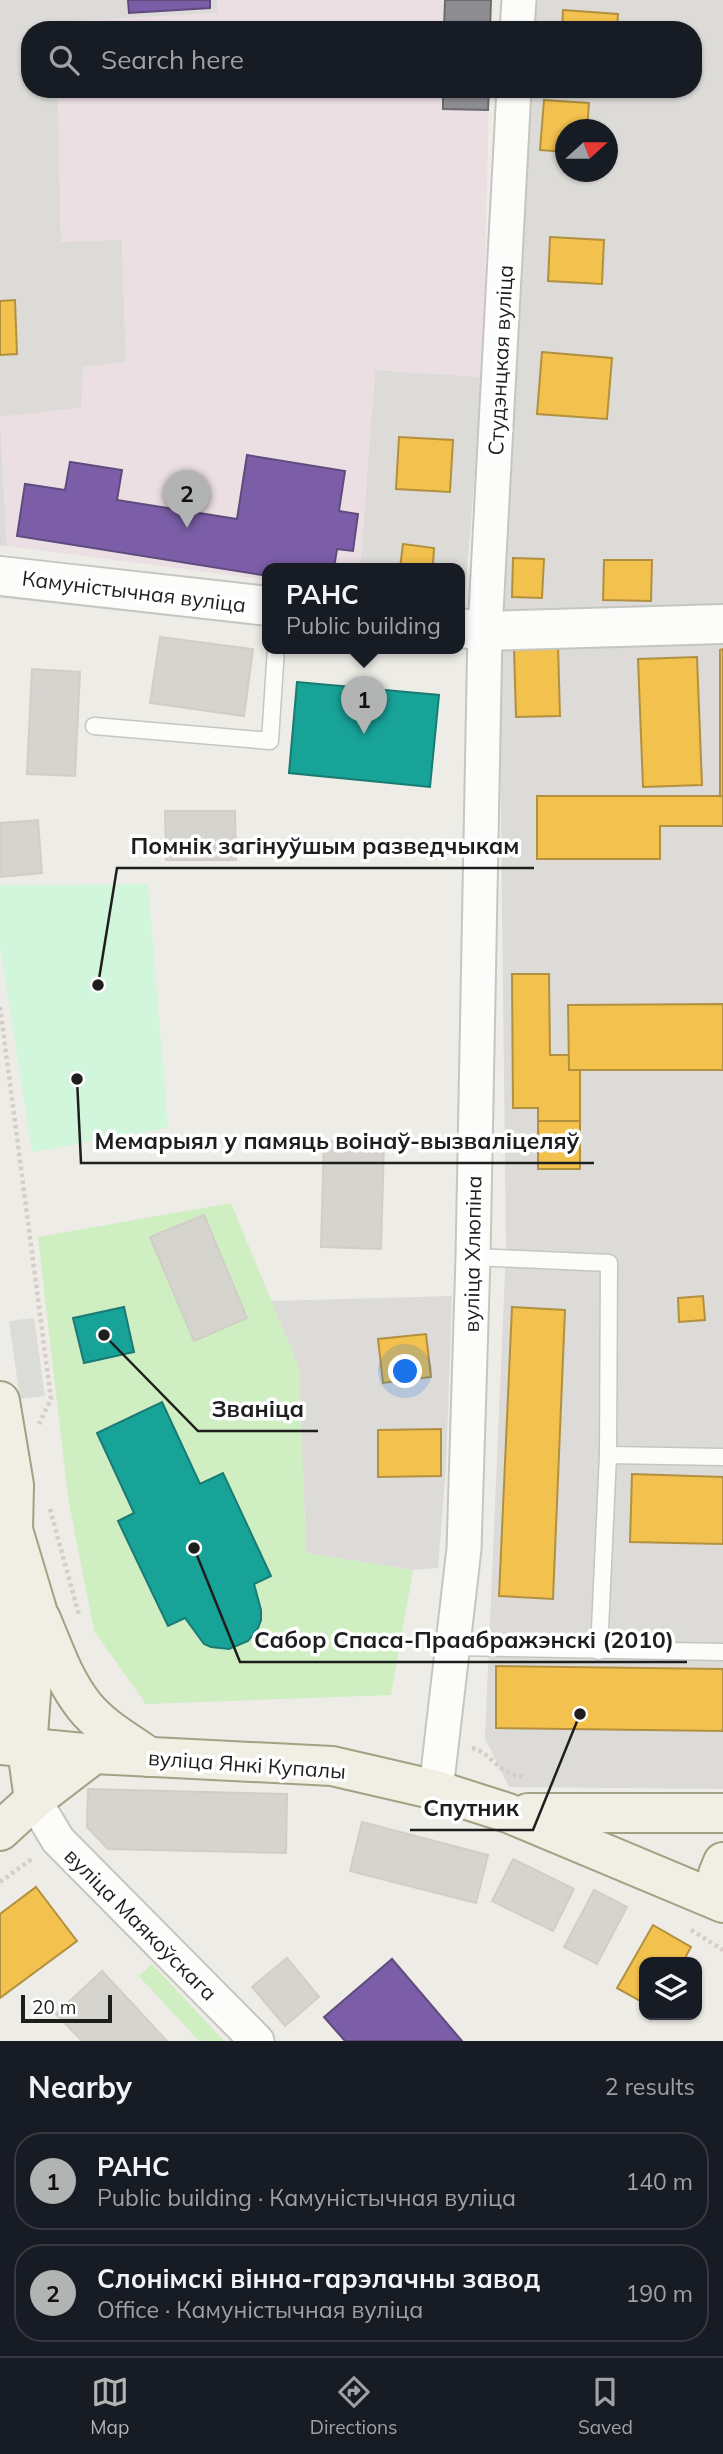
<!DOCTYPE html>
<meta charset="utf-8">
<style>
body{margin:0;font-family:Mulish,sans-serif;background:#242831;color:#f1f3f6}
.controls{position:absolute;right:21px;bottom:21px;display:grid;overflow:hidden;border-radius:14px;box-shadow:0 2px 5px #0004}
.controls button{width:63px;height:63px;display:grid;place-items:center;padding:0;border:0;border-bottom:2px solid #363941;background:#171b24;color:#f1f3f6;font:35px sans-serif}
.compass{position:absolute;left:555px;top:119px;width:63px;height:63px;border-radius:50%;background:#171b24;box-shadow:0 2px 5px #0004;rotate:69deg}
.scale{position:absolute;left:21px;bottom:18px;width:91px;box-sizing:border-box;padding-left:7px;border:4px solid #1e1e1e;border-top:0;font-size:19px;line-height:24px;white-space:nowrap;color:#1e1e1e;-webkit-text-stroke:5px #fff;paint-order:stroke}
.you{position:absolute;left:406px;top:1372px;width:24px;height:24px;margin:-18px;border:5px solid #fff;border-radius:50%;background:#1a73e8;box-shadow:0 0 0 10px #1a73e833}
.badge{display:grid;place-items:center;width:46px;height:46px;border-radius:50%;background:#b2b4b4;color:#111;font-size:23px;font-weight:700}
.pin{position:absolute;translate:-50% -58px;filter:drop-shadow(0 2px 4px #0008)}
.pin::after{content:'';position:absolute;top:37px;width:24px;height:21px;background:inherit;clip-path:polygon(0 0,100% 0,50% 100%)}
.popup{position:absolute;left:262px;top:563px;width:203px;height:91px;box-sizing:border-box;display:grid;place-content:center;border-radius:14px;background:#171b24;filter:drop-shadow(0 2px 5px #0005);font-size:23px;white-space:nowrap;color:#9ea1a6}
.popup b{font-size:26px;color:#f1f3f6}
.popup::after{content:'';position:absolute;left:50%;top:100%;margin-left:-14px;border:14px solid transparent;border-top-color:#171b24}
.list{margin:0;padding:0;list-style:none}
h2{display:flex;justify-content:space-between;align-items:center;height:91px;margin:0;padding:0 28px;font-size:30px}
h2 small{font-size:23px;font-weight:400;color:#9ea1a6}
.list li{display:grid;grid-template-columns:46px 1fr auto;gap:21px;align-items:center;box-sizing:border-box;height:98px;margin:0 14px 14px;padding:0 14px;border:2px solid #363941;border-radius:28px}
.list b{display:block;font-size:26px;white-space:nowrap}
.list p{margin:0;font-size:23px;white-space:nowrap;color:#9ea1a6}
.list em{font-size:23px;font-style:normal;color:#9ea1a6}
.icon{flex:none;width:38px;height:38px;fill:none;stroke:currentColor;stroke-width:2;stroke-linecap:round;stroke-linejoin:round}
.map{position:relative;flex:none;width:723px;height:2041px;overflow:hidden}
.search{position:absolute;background:#171b24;box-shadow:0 2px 5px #0004;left:21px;right:21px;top:21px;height:77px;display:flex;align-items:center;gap:18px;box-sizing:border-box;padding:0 24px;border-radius:28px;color:#9ea1a6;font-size:26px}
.sheet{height:315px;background:#171b24}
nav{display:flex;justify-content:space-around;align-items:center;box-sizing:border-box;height:98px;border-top:2px solid #363941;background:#171b24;font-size:19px;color:#9ea1a6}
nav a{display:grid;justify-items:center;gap:4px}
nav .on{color:#b2b4b4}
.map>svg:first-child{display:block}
</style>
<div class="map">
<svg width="723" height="2041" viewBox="0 0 723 2041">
<rect width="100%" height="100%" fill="#edece6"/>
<g fill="#dcdbd8" fill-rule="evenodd">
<path d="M0,0H217L218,13L57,22L56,30H30V89H58L61,241L122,239L126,362L82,408L0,417L7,546H0Z"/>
<path d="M531,0H723V606L501,612L527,89H693V30H530ZM566,130H608V172H566Z"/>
<path d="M375,370L483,377L464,607L460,606V568H360Z"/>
<path d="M723,637V1789L509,1787L485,1738L506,1249L499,641Z"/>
<path d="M452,1296L446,1468L438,1568L413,1570L306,1553L299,1368L271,1301Z"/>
</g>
<g fill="#ebdfe3">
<path d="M217,0H491L490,30H56V22L217,13Z"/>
<path d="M58,89H489L483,377L375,370L360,568H268V580L7,546L0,417L81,408L83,367L126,362L122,240L61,242Z"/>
</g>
<g fill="#cfeec2">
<path d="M231,1203L299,1368L306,1553L413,1570L391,1695L146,1704L94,1631L68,1497L38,1237Z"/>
<path d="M152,1964L224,2041H199L139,1976Z"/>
</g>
<path fill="#d2f6db" d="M148,884L168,1128L32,1152L0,946V885Z"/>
<path fill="#dbdbd8" d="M34,1318L45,1396L20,1399L9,1321Z"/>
<g fill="#f2c14e" stroke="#b29040" stroke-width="2">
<path d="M563,10L618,14L617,30H562Z"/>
<path d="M544,100L589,103L587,130H566V152L540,150Z"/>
<path d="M550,237L604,240L602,284L548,281Z"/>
<path d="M15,300L17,354L0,355V301Z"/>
<path d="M542,352L612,358L607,419L537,414Z"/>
<path d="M399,437L453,440L450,492L396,489Z"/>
<path d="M403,544L434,548L433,564L446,565V568H400Z"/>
<path d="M513,558L544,559L542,598L512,597Z"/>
<path d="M604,560H652L651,601L603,600Z"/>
<path d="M558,646L560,716L516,717L514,648Z"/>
<path d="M723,649V796H720V650Z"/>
<path d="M697,657L702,785L643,787L638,659Z"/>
<path d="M537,796H723V826H660V859H537Z"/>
<path d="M512,974H549L550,1055H569V1070H580V1121H538V1108H513Z"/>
<path d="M723,1004V1070H569L568,1005Z"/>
<rect x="538" y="1121" width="42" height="48"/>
<path d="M703,1296L705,1320L679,1322L678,1298Z"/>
<path d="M512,1307L565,1310L553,1599L499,1596Z"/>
<path d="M426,1334L431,1377L383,1383L378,1339Z"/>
<path d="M441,1429V1476L378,1477V1430Z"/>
<path d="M632,1474L723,1477V1544L630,1542Z"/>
<path d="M496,1666L723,1669V1731L496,1728Z"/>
<path d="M36,1887L77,1941L0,1998V1914Z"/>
<path d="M653,1925L691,1947L683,1962H644V2003L617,1988Z"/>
</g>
<g fill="#7b5ea7" stroke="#5f4b7e" stroke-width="2">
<path d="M128,0H210V8L129,13Z"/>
<path d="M247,455L345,471L339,511L358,514L353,551L337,549L334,568H268V576L17,536L25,484L65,490L70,462L122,470L117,500L237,519Z"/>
<path d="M392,1959L462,2041H345L324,2017Z"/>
</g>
<g fill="#17a398" stroke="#197b73" stroke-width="2">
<path d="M297,682L439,695L430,787L289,773Z"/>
<path d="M124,1307L134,1352L84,1363L73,1318Z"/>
<path d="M162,1402L200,1484L223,1473L271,1576L254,1584L261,1610V1620L258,1628L248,1641L229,1649L211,1647L204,1644L185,1618L168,1626L118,1521L134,1513L97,1433Z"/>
</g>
<g fill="#8d8d92" stroke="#6c6c6f" stroke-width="2">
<path d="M445,0H491L490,30H444Z"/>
<path d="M443,89H489L488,110L443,109Z"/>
</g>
<g fill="#d6d4cf" stroke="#d1cec7" stroke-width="2">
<path d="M160,637L253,649L244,716L150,703Z"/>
<path d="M32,669L80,672L75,776L27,774Z"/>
<path d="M165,811H235L236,860H166Z"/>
<path d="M38,820L42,873L0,877V823Z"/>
<path d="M324,1141L384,1142L381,1249L321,1247Z"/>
<path d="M204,1215L247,1318L194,1341L150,1237Z"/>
<path d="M88,1789L287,1794L286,1853L108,1849L87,1827Z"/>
<path d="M362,1822L488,1855L476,1903L350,1871Z"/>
<path d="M513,1859L574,1889L553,1931L492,1901Z"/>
<path d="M594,1890L627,1907L597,1964L564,1947Z"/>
<path d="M287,1958L319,1997L285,2026L252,1987Z"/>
<path d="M102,1971L167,2041H82L56,2014Z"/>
</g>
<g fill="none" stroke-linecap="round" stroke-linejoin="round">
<g stroke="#c5c5c2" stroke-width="19">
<g id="service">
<path d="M94,726L270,741L276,648"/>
<path d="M473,1257L609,1263L608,1455L599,1651"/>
<path d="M608,1455L723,1457"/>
<path d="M452,1647L723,1652"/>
</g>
</g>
<g stroke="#c5c5c2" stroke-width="37">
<g id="minor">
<path d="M517,30L519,0"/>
<path d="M436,1790L464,1549L473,1257L485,631L514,89"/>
<path d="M34,1800L58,1840L257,2041"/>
</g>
</g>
<g stroke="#c5c5c2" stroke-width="42">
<g id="tertiary">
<path d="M0,576L268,606"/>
<path d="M460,628L485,631L723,624"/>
</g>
</g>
<g stroke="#a3a183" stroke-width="42">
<g id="primary">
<path d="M0,1401L14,1485L13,1530L0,1607"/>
<path d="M13,1530L37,1610L27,1749L34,1800"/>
<path d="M1,1604C1,1655 0,1691 22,1738"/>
<path d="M41,1619C54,1650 64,1681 85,1707C101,1727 128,1742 149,1757"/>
<path d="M0,1745L94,1754L332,1766L436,1790L508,1813L723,1903"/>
<path d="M528,1813H723"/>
<path d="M0,1831L34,1800L94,1754"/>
<path d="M720,1901L718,1874L723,1862"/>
</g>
</g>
<g stroke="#d7ccc6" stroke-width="4.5" stroke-dasharray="3.5 3.5" stroke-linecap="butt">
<path d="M0,1007L51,1399L39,1424"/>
<path d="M50,1509L79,1615"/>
<path d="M472,1748C493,1753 497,1776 526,1777"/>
<path d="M0,1882L33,1858"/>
<path d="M691,1930L723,1950"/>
</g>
<use href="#service" stroke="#fcfcfb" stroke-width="16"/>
<use href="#minor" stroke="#fcfcfb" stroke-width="33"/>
<use href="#tertiary" stroke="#fcfcfb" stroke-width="38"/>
<use href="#primary" stroke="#f1efe4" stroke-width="38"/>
</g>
<g text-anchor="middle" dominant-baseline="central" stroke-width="7" stroke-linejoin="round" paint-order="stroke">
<g font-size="21" fill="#1e1e1e" stroke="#fff">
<text transform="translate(500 360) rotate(-87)">Студэнцкая вуліца</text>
<text transform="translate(134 591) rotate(7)">Камуністычная вуліца</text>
<text transform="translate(472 1254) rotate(-89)">вуліца Хлюпіна</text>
<text transform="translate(247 1764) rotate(4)">вуліца Янкі Купалы</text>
<text transform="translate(141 1924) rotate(45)">вуліца Маякоўскага</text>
</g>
</g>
<path fill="none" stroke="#1e1e1e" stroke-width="2.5" d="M98 985L117 868H534M77 1079L81 1163H594M104 1335L198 1431H318M194 1548L240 1662H687M580 1714L533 1830H410"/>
<g fill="#1e1e1e" stroke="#fff" stroke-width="2.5">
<circle cx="98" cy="985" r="7"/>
<circle cx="77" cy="1079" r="7"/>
<circle cx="104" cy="1335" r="7"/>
<circle cx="194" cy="1548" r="7"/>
<circle cx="580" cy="1714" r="7"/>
</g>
<g font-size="23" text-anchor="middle" font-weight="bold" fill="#1e1e1e" stroke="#fff" stroke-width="7" stroke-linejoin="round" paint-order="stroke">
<text x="325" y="854">Помнік загінуўшым разведчыкам</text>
<text x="337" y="1149">Мемарыял у памяць воінаў-вызваліцеляў</text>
<text x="258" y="1417">Званіца</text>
<text x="464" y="1648">Сабор Спаса-Праабражэнскі (2010)</text>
<text x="471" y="1816">Спутник</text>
</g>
</svg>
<div class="controls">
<button><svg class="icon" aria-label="layers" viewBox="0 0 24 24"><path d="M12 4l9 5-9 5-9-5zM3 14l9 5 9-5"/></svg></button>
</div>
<svg class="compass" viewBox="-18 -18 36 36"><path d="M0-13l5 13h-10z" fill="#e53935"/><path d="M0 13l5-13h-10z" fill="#9ea1a6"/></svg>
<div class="scale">20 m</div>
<div class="you"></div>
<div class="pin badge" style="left:364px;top:734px">1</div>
<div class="popup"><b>РАНС</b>Public building</div>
<div class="pin badge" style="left:187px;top:528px">2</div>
<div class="search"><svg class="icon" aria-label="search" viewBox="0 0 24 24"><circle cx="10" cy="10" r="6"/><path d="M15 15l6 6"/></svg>Search here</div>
</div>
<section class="sheet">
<h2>Nearby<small>2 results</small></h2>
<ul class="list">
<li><span class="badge">1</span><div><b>РАНС</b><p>Public building · Камуністычная вуліца</p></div><em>140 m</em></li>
<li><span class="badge">2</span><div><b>Слонімскі вінна-гарэлачны завод</b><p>Office · Камуністычная вуліца</p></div><em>190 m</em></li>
</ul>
</section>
<nav>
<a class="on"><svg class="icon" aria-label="map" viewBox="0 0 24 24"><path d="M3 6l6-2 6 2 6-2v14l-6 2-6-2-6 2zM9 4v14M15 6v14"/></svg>Map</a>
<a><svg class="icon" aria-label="directions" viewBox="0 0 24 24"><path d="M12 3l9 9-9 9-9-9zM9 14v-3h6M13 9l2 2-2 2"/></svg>Directions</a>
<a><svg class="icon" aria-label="saved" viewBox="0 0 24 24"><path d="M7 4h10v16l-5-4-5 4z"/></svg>Saved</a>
</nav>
